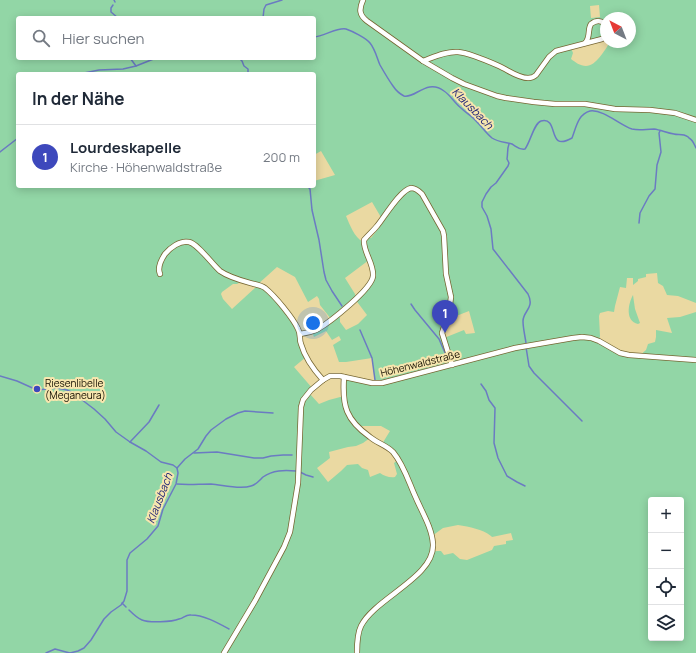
<!DOCTYPE html>
<html lang="de">
<meta charset="utf-8">
<style>
body{margin:0;font-family:Manrope,sans-serif;background:#f6f6f7;color:#1f2937}
.controls{position:absolute;right:12px;bottom:12px;display:grid;overflow:hidden;border-radius:4px;box-shadow:0 2px 10px #0003}
.controls button{width:36px;height:36px;display:grid;place-items:center;padding:0;border:0;border-bottom:1px solid #e0e1e3;background:#fff;color:#1f2937;font:20px sans-serif}
.compass{position:absolute;left:600px;top:12px;width:36px;height:36px;border-radius:50%;background:#fff;box-shadow:0 2px 10px #0003;rotate:318deg}
.you{position:absolute;left:313px;top:323px;width:14px;height:14px;margin:-10px;border:3px solid #fff;border-radius:50%;background:#1a73e8;box-shadow:0 0 0 6px #1a73e833}
.badge{display:grid;place-items:center;width:26px;height:26px;border-radius:50%;background:#3d48bc;color:#fff;font-size:13px;font-weight:700}
.pin{position:absolute;translate:-50% -33px;filter:drop-shadow(0 1px 2px #0008)}
.pin::after{content:'';position:absolute;top:21px;width:14px;height:12px;background:inherit;clip-path:polygon(0 0,100% 0,50% 100%)}
.list{margin:0;padding:0;list-style:none}
h2{display:flex;justify-content:space-between;align-items:center;height:52px;margin:0;padding:0 16px;font-size:17px}
h2 small{font-size:13px;font-weight:400;color:#747a83}
.list li{display:grid;grid-template-columns:26px 1fr auto;gap:12px;align-items:center;box-sizing:border-box;height:64px;padding:0 16px;border-top:1px solid #e0e1e3}
.list b{display:block;font-size:15px;white-space:nowrap}
.list p{margin:0;font-size:13px;white-space:nowrap;color:#747a83}
.list em{font-size:13px;font-style:normal;color:#747a83}
.icon{flex:none;width:22px;height:22px;fill:none;stroke:currentColor;stroke-width:2;stroke-linecap:round;stroke-linejoin:round}
.map{position:relative;flex:none;width:696px;height:653px;overflow:hidden}
.search{position:absolute;background:#fff;box-shadow:0 2px 10px #0003;left:16px;top:16px;width:300px;height:44px;display:flex;align-items:center;gap:10px;box-sizing:border-box;padding:0 14px;border-radius:4px;color:#747a83;font-size:15px}
.panel{position:absolute;background:#fff;box-shadow:0 2px 10px #0003;left:16px;top:72px;width:300px;height:116px;border-radius:4px}
.map>svg:first-child{display:block}
</style>
<div class="map">
<svg width="696" height="653" viewBox="0 0 696 653">
<rect width="100%" height="100%" fill="#ead9a2"/>
<g fill="#92d6a6" fill-rule="evenodd">
<path d="M0,0H696V303L678,296L667,295L663,286L658,283L657,273L646,274V277L638,279V281L633,285V278H627L626,288L620,287L615,306L614,312L608,311L600,313L599,316L600,336L599,341L620,353L639,356L646,350L648,344L655,342L656,337V330L672,333L667,318L680,317L696,312V653H0ZM599,5L600,17L591,18L590,6ZM18,18H314V58H18ZM606,18H630V42H610C605,50 596,66 586,66C580,66 575,62 571,59L573,53L571,48C565,50 559,50 554,54C546,60 541,77 531,79C521,81 508,72 499,67C489,62 470,54 458,53C446,52 434,58 423,62L370,25L367,20L423,59C433,56 444,51 455,50C465,50 495,61 505,66C512,70 521,77 530,76C538,76 544,60 550,54C558,46 573,45 584,42L587,39C588,32 586,20 597,19C601,19 603,20 606,23ZM18,74H314V155L321,151L335,175L314,181V186H18ZM372,202L382,219V224L371,238L366,237L363,242C354,237 350,225 346,216ZM369,260C377,282 371,285 356,299L355,294L345,278ZM277,267L295,277L308,302L317,296L319,299L320,305L331,319L324,325L312,332L314,337L326,331L332,340L339,336L341,340L333,345L339,362H346L372,358L375,383L364,382L344,377V396L329,400L319,404L309,393L313,389L294,367L306,357L301,344L298,329L288,314L268,290L264,287L257,285ZM242,281L257,285L256,287L232,309L223,299L221,294L222,292L233,284H237ZM355,299L367,315L358,324L346,330L340,322V318L337,314ZM469,311L475,333L466,334L464,330L444,338L442,331L446,320ZM357,426H381L390,431L382,444L390,449L398,460L394,463L397,474L395,477C390,478 384,476 380,473L370,477L368,470L362,468L358,464L347,465L341,471L328,482L317,468L330,458L329,452L348,447L356,446L363,443L370,438ZM651,500H681V638H651ZM458,525C470,527 482,529 491,536L492,537L511,533L513,540L506,541V544L494,546L492,550L467,560L460,559L453,553L444,555L441,551H437L432,552L433,545L432,536L443,528Z"/>
<path d="M597,22L604,24C606,29 606,32 604,36L589,41L591,26Z"/>
<path d="M633,295L635,309L640,323L638,324C625,321 628,304 633,295Z"/>
</g>
<g fill="none" stroke-linecap="round" stroke-linejoin="round">
<g stroke="#6b7bc2" stroke-width="1.5">
<path d="M114,0L115,2"/>
<path d="M113,5L111,8V12L118,18"/>
<path d="M263,18L264,9L266,5L282,0"/>
<path d="M314,37C324,36 338,27 346,29C352,31 366,38 370,43C375,49 377,58 380,65C384,72 388,79 393,86C395,89 400,94 404,96C415,99 427,78 444,91C450,95 455,103 461,108C466,113 472,116 477,122C482,127 486,133 492,138C498,142 505,142 512,144C517,147 519,150 525,149C530,143 534,123 541,121C560,116 546,153 572,138C576,128 578,114 590,111C603,109 620,125 632,129C640,131 646,129 654,129C661,130 667,133 674,134C677,135 681,134 684,135C684,135 689,137 689,138C693,140 694,144 696,148"/>
<path d="M130,58L136,66"/>
<path d="M239,58L242,61L244,66L248,69V74"/>
<path d="M48,74H57"/>
<path d="M79,74L99,70L123,69L136,66L156,58"/>
<path d="M509,144C507,149 508,153 507,159L509,163L508,166L496,183L491,187L486,194L482,202V207L487,216L491,229L493,249L528,294C535,308 523,311 523,321C523,328 525,336 526,343"/>
<path d="M0,152L18,138"/>
<path d="M299,186L308,187L310,189L312,210L319,240L324,272L326,280L332,291L342,306"/>
<path d="M639,223L640,213L649,196L655,189L657,165L661,152L659,133L660,131"/>
<path d="M411,304L415,310L439,339L449,362"/>
<path d="M360,330L372,358L375,380"/>
<path d="M526,347L529,366L534,373L582,421"/>
<path d="M0,376L17,381L37,390L57,388L67,390L73,393L94,409L105,419L116,432L130,442L146,451L161,462L173,465L177,468L178,473L176,484L163,509L158,526L147,539L130,553L127,560V591L124,601L121,605L111,612L104,619L91,640L84,648L78,651L70,653L66,652L55,649L46,653"/>
<path d="M481,384L486,391L489,400L495,408L494,443L498,458L507,476L517,482L525,486"/>
<path d="M130,442L149,422L159,405"/>
<path d="M194,453L217,452L254,458H263L271,456L283,455H292"/>
<path d="M177,468L185,459L198,449L206,436L211,430L226,419L238,413L245,411L273,413"/>
<path d="M300,472L306,475L313,477"/>
<path d="M177,484C188,485 199,484 211,484C223,485 240,490 251,486C256,485 259,481 263,477C273,470 284,470 296,471"/>
<path d="M122,603L126,607"/>
<path d="M129,610C133,614 137,618 142,620C149,623 172,622 179,619C184,618 186,614 191,615C204,615 218,623 229,629"/>
</g>
<g stroke="#766632" stroke-width="6">
<g id="minor">
<path d="M363,0C359,9 359,15 367,21L423,61L452,78L464,84L497,96L506,98L534,102L555,104H585L615,109L650,110L675,113L696,120"/>
<path d="M585,43C591,37 587,30 591,24C596,20 602,20 606,25"/>
<path d="M423,61C434,57 446,51 458,52C468,53 490,62 499,66C508,70 518,78 528,78C531,78 534,77 536,75L549,57L556,51L602,39L606,36"/>
<path d="M160,274C157,267 161,260 165,254C170,248 180,240 189,242C198,244 212,264 220,271C230,278 243,281 254,284C258,285 262,286 265,288C275,296 293,318 298,329C301,334 299,339 301,344C305,358 313,369 323,380"/>
<path d="M300,334C306,333 312,332 318,329C330,322 372,289 373,276C374,263 363,252 364,240C368,235 373,231 377,226C384,218 400,190 411,188C415,188 419,191 422,194L443,231L444,236L446,274L451,297L449,312L442,333L452,365"/>
<path d="M344,377C342,406 346,420 370,437C377,443 386,445 393,452C404,465 409,483 416,498C422,512 432,528 433,544C435,577 375,598 361,626C357,634 357,644 357,653"/>
<path d="M224,653L255,601L284,547L290,532L298,483L301,407L303,400L311,390L323,380L330,376H340L372,383H382L515,348L573,338L582,337L591,338L599,341L620,353L629,355L696,360"/>
</g>
</g>
<use href="#minor" stroke="#fff" stroke-width="4.5"/>
</g>
<circle fill="#3d48bc" stroke="#f7e6ae" stroke-width="1.5" cx="37" cy="389" r="4"/>
<g text-anchor="middle" dominant-baseline="central" stroke-width="4" stroke-linejoin="round" paint-order="stroke">
<g font-size="10" fill="#140e00" stroke="#f7e6ae">
<text transform="translate(420 363) rotate(-14)">Höhenwaldstraße</text>
</g>
<g font-size="10" fill="#140e00" stroke="#f7e6ae" text-anchor="start">
<text x="45" y="383">Riesenlibelle<tspan x="45" dy="12">(Meganeura)</tspan></text>
</g>
<g font-size="11" font-style="italic" fill="#1f2377" stroke="#f7e6ae">
<text transform="translate(473 108) rotate(45)">Klausbach</text>
<text transform="translate(159 498) rotate(-69)">Klausbach</text>
</g>
</g>
</svg>
<div class="controls">
<button>+</button>
<button>−</button>
<button><svg class="icon" aria-label="locate" viewBox="0 0 24 24"><circle cx="12" cy="12" r="6"/><path d="M12 2v4M12 18v4M2 12h4M18 12h4"/></svg></button>
<button><svg class="icon" aria-label="layers" viewBox="0 0 24 24"><path d="M12 4l9 5-9 5-9-5zM3 14l9 5 9-5"/></svg></button>
</div>
<svg class="compass" viewBox="-18 -18 36 36"><path d="M0-13l5 13h-10z" fill="#e53935"/><path d="M0 13l5-13h-10z" fill="#747a83"/></svg>
<div class="you"></div>
<div class="pin badge" style="left:445px;top:333px">1</div>
<div class="search"><svg class="icon" aria-label="search" viewBox="0 0 24 24"><circle cx="10" cy="10" r="6"/><path d="M15 15l6 6"/></svg>Hier suchen</div>
<section class="panel">
<h2>In der Nähe<small></small></h2>
<ul class="list">
<li><span class="badge">1</span><div><b>Lourdeskapelle</b><p>Kirche · Höhenwaldstraße</p></div><em>200 m</em></li>
</ul>
</section>
</div>
